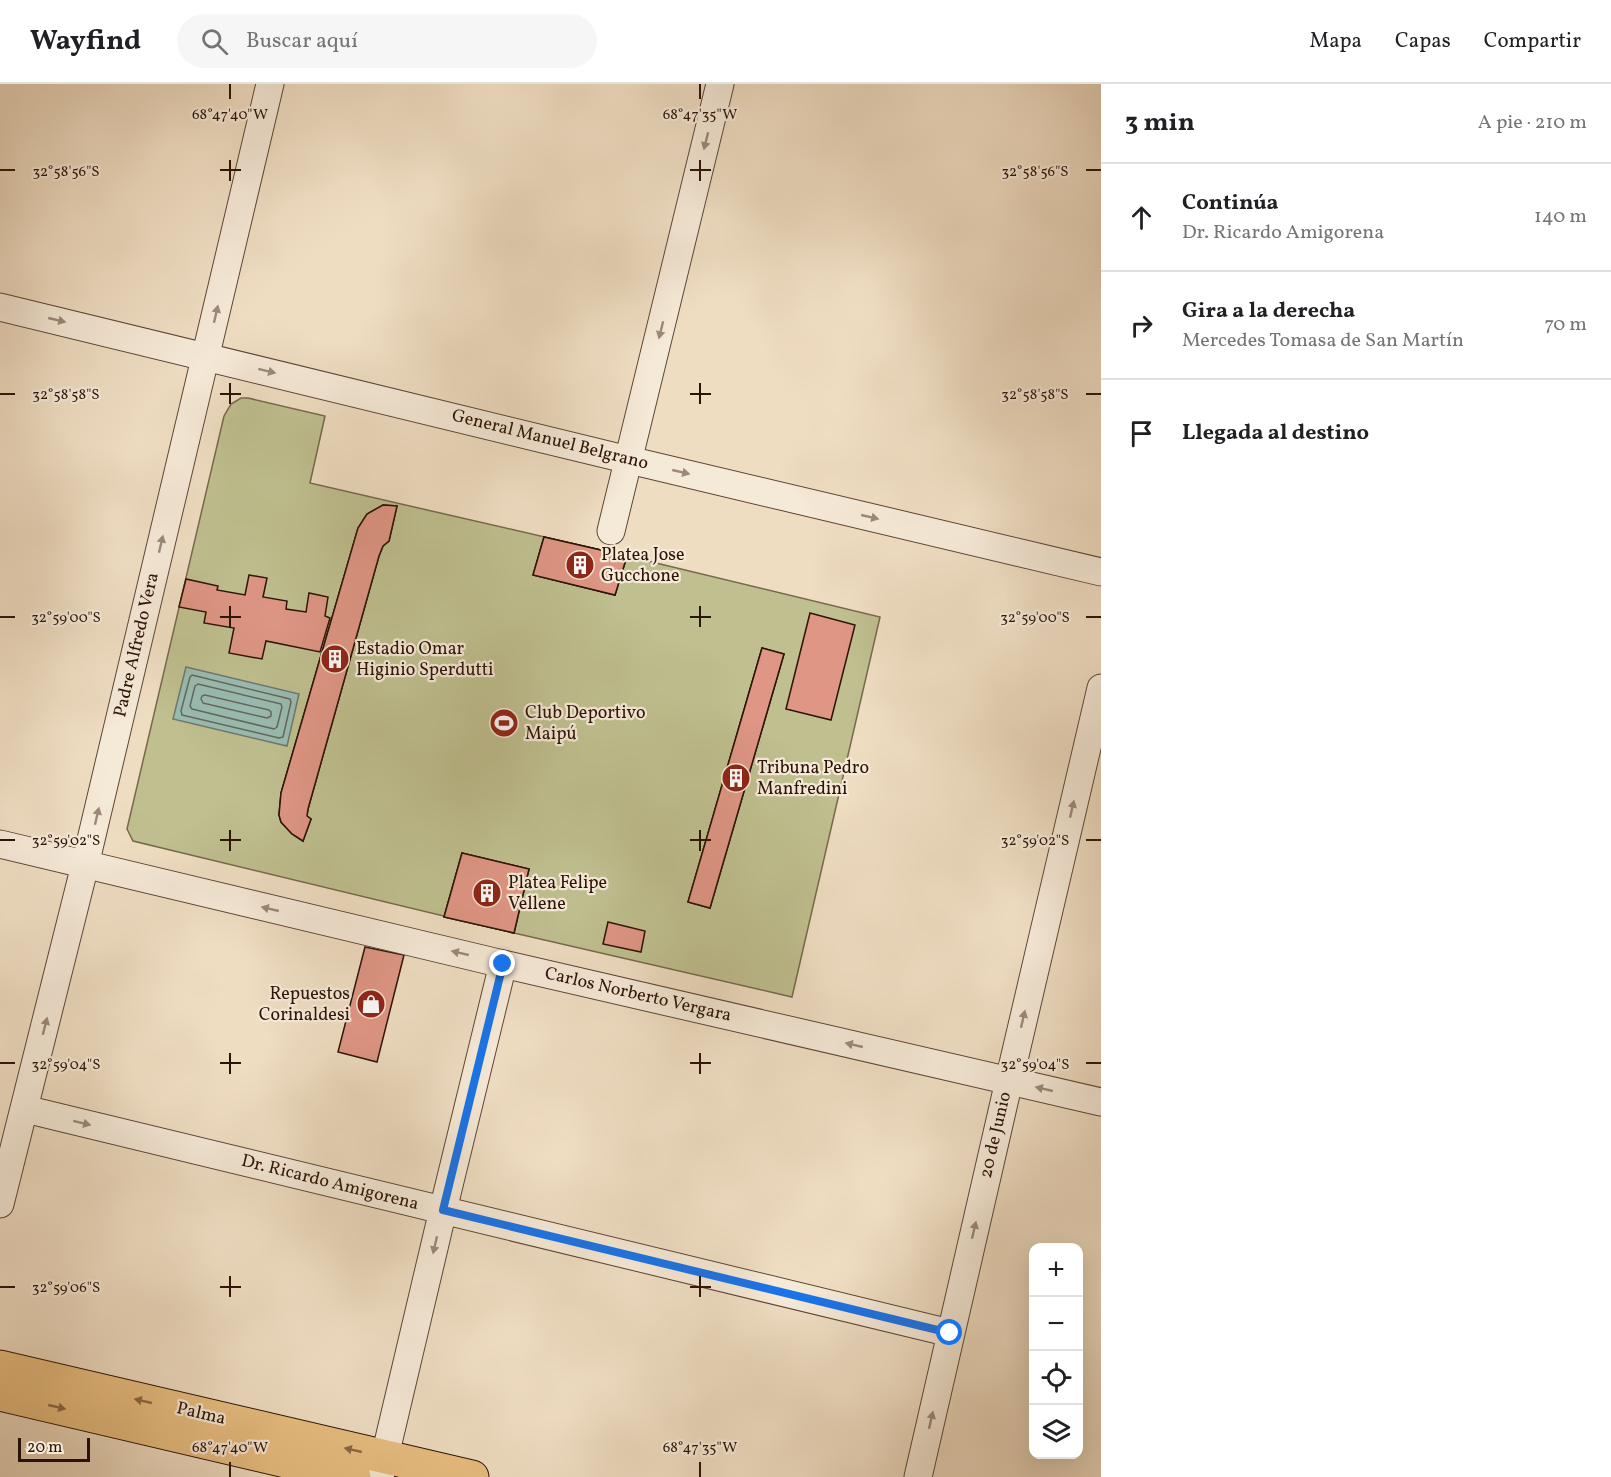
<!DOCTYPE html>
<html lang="es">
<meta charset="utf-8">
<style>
body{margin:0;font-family:Vollkorn,serif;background:#f6f6f6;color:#202124}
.controls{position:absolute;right:18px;bottom:18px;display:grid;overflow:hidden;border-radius:12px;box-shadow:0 6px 24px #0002}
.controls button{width:54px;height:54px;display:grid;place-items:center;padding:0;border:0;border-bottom:2px solid #e0e0e0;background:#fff;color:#202124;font:30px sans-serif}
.scale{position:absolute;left:18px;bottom:15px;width:72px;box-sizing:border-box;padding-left:6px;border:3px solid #2c1307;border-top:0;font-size:16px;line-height:21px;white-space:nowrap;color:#2c1307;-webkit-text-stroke:4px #f5e9d7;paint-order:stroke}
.stop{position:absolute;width:18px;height:18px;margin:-14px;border:4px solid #1a73e8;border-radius:50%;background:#fff}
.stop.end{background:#1a73e8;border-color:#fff;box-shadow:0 2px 6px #0008}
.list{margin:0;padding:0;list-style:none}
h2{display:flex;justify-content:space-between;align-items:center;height:78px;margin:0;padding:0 24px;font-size:26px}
h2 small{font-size:20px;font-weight:400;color:#757577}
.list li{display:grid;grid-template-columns:39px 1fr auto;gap:18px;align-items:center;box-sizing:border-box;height:108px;padding:0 24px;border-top:2px solid #e0e0e0}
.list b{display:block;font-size:22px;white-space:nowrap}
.list p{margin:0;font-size:20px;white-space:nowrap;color:#757577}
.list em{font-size:20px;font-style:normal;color:#757577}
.icon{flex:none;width:33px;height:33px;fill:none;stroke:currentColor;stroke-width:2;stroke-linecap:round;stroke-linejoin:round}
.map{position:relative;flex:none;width:1101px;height:1393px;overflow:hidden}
header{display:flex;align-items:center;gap:36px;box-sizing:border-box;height:84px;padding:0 30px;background:#fff;border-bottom:2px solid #e0e0e0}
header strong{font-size:28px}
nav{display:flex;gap:33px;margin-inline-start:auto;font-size:21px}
.search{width:420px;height:54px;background:#f6f6f6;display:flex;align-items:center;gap:15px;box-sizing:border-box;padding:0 21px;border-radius:33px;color:#757577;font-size:22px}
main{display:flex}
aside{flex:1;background:#fff}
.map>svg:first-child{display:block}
</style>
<header>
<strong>Wayfind</strong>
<div class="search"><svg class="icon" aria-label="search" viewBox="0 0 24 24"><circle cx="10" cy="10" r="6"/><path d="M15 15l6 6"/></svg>Buscar aquí</div>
<nav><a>Mapa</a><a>Capas</a><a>Compartir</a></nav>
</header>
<main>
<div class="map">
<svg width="1101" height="1393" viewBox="0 0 1101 1393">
<rect width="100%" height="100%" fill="#efddc2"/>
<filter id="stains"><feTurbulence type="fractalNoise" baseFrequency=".00333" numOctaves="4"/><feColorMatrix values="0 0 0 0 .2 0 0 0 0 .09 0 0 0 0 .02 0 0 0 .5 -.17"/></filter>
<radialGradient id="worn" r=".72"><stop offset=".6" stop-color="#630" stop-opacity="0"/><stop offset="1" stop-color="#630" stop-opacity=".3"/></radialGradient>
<path fill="#bfbf8f" stroke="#76694b" stroke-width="1.5" d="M241,314H248L325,332L310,399L627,472L880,533L792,913L514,849L133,757L127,745L224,332L231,320Z"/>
<path fill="#9abcb2" stroke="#6e786e" stroke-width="1.5" d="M186,583L299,610L287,662L173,635Z"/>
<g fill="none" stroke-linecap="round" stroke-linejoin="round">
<g stroke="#63685c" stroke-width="1.5">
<path d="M192,591L290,615L291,618L283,653L279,654L182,631L181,627L190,593Z"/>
<path d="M198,600L281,620L282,623L277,643L274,645L192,625L190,622L195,602Z"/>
<path d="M205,611L269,626L271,628V632L267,634L203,619L201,615L202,612Z"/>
</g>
</g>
<g fill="#df9685" stroke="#2c1307" stroke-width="1.5">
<path d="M383,421L397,422L389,457L383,462L379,472L308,725L307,732L311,735L303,757L292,750L281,738L279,731L281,709L358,444L367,430Z"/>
<path d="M383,421L397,422L389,457L383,462L379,472L308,725L307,732L311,735L303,757L292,750L281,738L279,731L281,709L358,444L367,430Z"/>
<path d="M544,453L627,472L615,511L533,491Z"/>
<path d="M544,453L627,472L615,511L533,491Z"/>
<path d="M249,491L267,494L263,513L287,517L286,525L306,528L309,509L328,513L325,532L330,534L320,568L266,557L262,575L229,569L234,544L204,539L206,528L179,523L186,495L218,502L217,506L245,511Z"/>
<path d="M810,529L855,541L831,636L786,625Z"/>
<path d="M762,564L784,570L710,824L688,818Z"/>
<path d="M762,564L784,570L710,824L688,818Z"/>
<path d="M462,769L529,785L514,849L444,833Z"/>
<path d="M462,769L529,785L514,849L444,833Z"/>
<path d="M608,838L645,847L641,868L603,860Z"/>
<path d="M365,863L404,871L377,978L338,968Z"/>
</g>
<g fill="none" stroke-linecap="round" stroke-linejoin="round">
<g stroke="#5d4636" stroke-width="29">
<g id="street">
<path d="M0,223L629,376L1101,488"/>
<path d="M611,447L720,0"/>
<path d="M0,760L503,880L1101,1018"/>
<path d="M25,1025L950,1249"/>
<path d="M0,1120L85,781L270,0"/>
<path d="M380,1393L443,1126L503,880"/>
<path d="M918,1393L1009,997L1101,604"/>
</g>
</g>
<g stroke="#2c1307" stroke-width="35">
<g id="primary">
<path d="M0,1283L472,1393"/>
<path d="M0,1310L354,1393"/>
</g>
</g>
<use href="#street" stroke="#f5e9d7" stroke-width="27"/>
<use href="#primary" stroke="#e8be81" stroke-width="33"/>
</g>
<defs><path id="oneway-solid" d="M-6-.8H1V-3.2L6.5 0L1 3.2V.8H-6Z" transform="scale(1.5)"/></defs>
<g fill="#9b8979">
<use href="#oneway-solid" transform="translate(706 57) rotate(104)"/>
<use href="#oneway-solid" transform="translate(216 230) rotate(-77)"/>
<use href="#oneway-solid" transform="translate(57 236) rotate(13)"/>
<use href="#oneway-solid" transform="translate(661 246) rotate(104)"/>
<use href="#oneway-solid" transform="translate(267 287) rotate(14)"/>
<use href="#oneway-solid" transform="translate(681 388) rotate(13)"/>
<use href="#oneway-solid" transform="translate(870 433) rotate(13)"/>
<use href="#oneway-solid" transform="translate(161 460) rotate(-77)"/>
<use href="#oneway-solid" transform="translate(1072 725) rotate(-77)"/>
<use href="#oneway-solid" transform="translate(97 732) rotate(-77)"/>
<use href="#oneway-solid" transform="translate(270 825) rotate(-167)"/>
<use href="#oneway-solid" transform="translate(460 869) rotate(-167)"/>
<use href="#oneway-solid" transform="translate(1023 935) rotate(-77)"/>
<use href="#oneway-solid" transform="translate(45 942) rotate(-76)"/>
<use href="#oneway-solid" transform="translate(854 961) rotate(-167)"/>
<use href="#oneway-solid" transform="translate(1044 1005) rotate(-167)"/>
<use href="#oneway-solid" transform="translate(82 1039) rotate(14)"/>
<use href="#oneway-solid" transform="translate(974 1146) rotate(-77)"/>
<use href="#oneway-solid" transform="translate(435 1161) rotate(103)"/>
<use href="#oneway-solid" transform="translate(931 1336) rotate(-77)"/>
</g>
<g fill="#8a6844">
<use href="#oneway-solid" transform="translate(143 1317) rotate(-167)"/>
<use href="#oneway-solid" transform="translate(57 1323) rotate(13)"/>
<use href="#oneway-solid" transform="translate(353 1366) rotate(-167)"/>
</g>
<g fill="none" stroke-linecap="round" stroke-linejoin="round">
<path stroke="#1a73e8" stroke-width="8" d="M503,880L443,1126L950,1249"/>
</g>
<path fill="none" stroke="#2c1307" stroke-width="2" d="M230,0V15M700,0V15M230,76V97M700,76V97M0,86H15M220,86H241M690,86H711M1086,86H1101M230,299V320M700,299V320M0,310H15M220,310H241M690,310H711M1086,310H1101M230,522V543M700,522V543M0,533H15M220,533H241M690,533H711M1086,533H1101M230,746V767M700,746V767M0,756H15M220,756H241M690,756H711M1086,756H1101M230,969V990M700,969V990M0,979H15M220,979H241M690,979H711M1086,979H1101M230,1192V1213M700,1192V1213M0,1203H15M220,1203H241M690,1203H711M230,1378V1393M700,1378V1393"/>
<defs>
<g id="building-disc" transform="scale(1.5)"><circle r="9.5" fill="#8f2418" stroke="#f5e9d7"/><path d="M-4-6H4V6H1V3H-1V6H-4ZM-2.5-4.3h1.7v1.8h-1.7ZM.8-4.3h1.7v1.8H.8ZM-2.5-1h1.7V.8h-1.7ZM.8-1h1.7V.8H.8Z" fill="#fff"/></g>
<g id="stadium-disc" transform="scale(1.5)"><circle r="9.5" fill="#8f2418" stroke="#f5e9d7"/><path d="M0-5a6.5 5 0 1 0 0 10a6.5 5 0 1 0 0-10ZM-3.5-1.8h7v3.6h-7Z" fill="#fff"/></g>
<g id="shop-disc" transform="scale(1.5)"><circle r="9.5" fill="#8f2418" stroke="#f5e9d7"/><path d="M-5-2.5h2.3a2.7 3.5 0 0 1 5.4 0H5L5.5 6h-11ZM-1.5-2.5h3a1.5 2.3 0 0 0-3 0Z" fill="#fff"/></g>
</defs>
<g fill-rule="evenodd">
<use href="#building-disc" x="580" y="481"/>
<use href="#building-disc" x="335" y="575"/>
<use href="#stadium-disc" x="504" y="639"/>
<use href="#building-disc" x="736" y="694"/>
<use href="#building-disc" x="487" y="809"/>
<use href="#shop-disc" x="371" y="920"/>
</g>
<g text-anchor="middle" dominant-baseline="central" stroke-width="4.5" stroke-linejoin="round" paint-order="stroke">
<g font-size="18" fill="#2c1307" stroke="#f5e9d7">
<text transform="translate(550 356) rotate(14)">General Manuel Belgrano</text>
<text transform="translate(137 561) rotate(-77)">Padre Alfredo Vera</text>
<text transform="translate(638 911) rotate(13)">Carlos Norberto Vergara</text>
<text transform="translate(996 1051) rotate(-77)">20 de Junio</text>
<text transform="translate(330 1099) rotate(14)">Dr. Ricardo Amigorena</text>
<text transform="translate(201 1330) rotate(13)">Palma</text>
</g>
<g font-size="18" fill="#2c1307" stroke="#f5e9d7" text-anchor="start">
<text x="601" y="471">Platea Jose<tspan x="601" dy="21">Gucchone</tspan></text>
<text x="356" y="565">Estadio Omar<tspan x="356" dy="21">Higinio Sperdutti</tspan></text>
<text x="525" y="629">Club Deportivo<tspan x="525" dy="21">Maipú</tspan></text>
<text x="757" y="684">Tribuna Pedro<tspan x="757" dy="21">Manfredini</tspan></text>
<text x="508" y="799">Platea Felipe<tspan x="508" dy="21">Vellene</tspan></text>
<text x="350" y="910" text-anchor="end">Repuestos<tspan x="350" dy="21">Corinaldesi</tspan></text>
</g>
</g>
<g font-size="15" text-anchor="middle" fill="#2c1307" stroke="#f5e9d7" stroke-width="4.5" stroke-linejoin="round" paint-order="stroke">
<text x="230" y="35">68°47'40"W</text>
<text x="700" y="35">68°47'35"W</text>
<text x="66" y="92">32°58'56"S</text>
<text x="1035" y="92">32°58'56"S</text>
<text x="66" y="315">32°58'58"S</text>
<text x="1035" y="315">32°58'58"S</text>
<text x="66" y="538">32°59'00"S</text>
<text x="1035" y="538">32°59'00"S</text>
<text x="66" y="761">32°59'02"S</text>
<text x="1035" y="761">32°59'02"S</text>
<text x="66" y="985">32°59'04"S</text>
<text x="1035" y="985">32°59'04"S</text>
<text x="66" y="1208">32°59'06"S</text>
<text x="230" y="1368">68°47'40"W</text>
<text x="700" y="1368">68°47'35"W</text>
</g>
<rect width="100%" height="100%" filter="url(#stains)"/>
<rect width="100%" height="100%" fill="url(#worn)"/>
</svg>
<div class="controls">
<button>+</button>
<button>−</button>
<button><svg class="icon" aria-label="locate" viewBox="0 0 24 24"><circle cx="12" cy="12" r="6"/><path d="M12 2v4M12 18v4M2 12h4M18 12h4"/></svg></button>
<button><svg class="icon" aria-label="layers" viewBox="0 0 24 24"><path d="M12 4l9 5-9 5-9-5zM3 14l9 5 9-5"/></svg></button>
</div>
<div class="scale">20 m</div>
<div class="stop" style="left:950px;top:1249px"></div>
<div class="stop end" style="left:503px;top:880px"></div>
</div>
<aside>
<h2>3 min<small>A pie · 210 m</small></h2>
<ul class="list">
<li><svg class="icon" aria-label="ahead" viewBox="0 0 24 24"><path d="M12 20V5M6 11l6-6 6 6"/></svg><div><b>Continúa</b><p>Dr. Ricardo Amigorena</p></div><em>140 m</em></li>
<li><svg class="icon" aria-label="right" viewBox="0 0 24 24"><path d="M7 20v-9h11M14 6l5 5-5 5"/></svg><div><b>Gira a la derecha</b><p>Mercedes Tomasa de San Martín</p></div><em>70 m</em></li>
<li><svg class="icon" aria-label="arrive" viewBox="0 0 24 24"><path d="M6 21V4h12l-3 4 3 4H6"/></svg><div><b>Llegada al destino</b></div></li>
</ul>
</aside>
</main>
